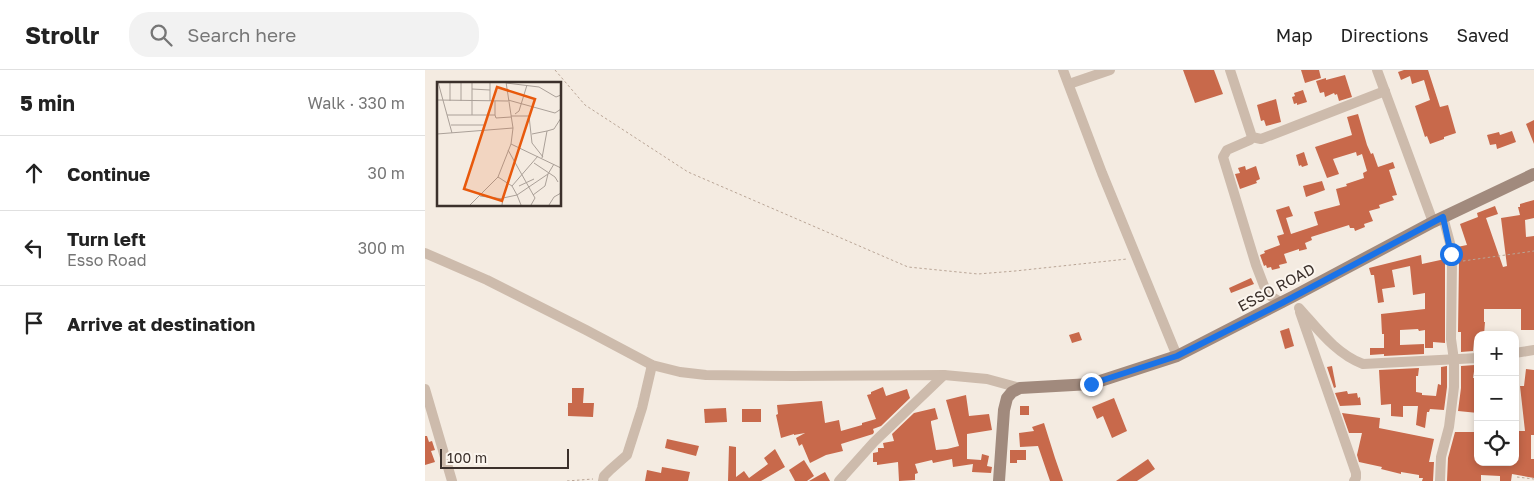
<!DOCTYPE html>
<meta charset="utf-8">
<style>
body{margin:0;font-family:"Golos Text",sans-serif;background:#f2f2f2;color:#222}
.controls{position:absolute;right:15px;bottom:15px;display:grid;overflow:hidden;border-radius:10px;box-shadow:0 2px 8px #0003}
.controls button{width:45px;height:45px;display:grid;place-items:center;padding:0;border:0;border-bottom:1px solid #e0e0e0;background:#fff;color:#222;font:25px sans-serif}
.scale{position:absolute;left:15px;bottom:12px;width:129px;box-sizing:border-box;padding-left:5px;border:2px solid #3b302b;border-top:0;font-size:14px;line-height:18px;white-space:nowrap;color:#3b302b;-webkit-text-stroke:4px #fbf5ee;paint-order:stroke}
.stop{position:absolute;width:15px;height:15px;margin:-11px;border:4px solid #1a73e8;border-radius:50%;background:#fff}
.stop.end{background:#1a73e8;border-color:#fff;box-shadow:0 1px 5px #0008}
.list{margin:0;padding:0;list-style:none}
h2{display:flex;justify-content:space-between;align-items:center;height:65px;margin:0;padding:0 20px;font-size:21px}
h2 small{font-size:16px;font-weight:400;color:#767676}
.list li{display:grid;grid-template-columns:32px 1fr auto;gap:15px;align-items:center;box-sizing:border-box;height:75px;padding:0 20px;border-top:1px solid #e0e0e0}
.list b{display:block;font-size:19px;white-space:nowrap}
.list p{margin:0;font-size:16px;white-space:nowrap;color:#767676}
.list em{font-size:16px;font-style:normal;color:#767676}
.icon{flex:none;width:28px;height:28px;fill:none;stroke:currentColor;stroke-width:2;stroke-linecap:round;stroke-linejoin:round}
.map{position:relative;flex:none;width:1109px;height:411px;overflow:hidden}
header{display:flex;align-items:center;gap:30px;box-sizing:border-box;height:70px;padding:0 25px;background:#fff;border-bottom:1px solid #e0e0e0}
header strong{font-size:24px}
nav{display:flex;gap:28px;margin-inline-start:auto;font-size:18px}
.search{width:350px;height:45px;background:#f2f2f2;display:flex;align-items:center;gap:12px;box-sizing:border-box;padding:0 18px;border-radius:20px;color:#767676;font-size:19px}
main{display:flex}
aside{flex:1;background:#fff}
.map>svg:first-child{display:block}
</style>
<header>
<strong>Strollr</strong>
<div class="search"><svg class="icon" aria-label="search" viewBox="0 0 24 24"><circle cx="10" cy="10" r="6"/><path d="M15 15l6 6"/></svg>Search here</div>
<nav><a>Map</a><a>Directions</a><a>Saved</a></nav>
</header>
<main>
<aside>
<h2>5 min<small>Walk · 330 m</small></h2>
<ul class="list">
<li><svg class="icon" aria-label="ahead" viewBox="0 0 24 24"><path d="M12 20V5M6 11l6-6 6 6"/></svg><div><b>Continue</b></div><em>30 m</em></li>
<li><svg class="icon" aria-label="left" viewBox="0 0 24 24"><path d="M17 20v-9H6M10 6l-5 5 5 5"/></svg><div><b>Turn left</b><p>Esso Road</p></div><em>300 m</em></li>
<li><svg class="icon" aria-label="arrive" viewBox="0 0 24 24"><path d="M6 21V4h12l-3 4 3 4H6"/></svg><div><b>Arrive at destination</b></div></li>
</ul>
</aside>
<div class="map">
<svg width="1109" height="411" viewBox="0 0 1109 411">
<rect width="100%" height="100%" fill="#f4ebe1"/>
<g fill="#c8694b">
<path d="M758,0H789L798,24L770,33Z"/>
<path d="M876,0H894L896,8L880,13Z"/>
<path d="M979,0H1003L1015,37L1023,35L1031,63L1019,67V69L1005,74L1002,66L1000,67L990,36L1005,30L999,10L987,14L985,6L976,10L973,2Z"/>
<path d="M920,5L927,27L914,31L912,24L910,25L909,23L900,27L899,22L895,23L891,11L901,8V10Z"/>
<path d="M878,20L882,32L872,35V33L869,34L867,27L870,26L869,23Z"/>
<path d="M851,29L856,52L841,56L839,50L836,51L832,35Z"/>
<path d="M933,44L942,75L946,84L948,83L953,97L968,92L970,98L964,100L972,125L967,126L969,130L954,135L955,138L944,141L948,151L939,154L940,157L930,161L929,158H925L924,155L886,167L887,170L880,173L882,179L874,181V179L859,184L862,193L854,195L855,198L847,200L846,197L842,198L841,195L839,196L835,185L840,183L839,181L855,175L852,166L859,164L851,140L864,136L868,146L861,148L866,164L893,155L889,142L915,135L911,119L922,116L921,114L939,108L938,103L942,101L937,84L932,86L931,82L908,89L914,104L902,108L890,77L927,65L922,47Z"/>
<path d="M1109,50V74L1101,54Z"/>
<path d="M1087,61L1091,72L1072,79L1071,74L1065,75L1062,65L1074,62L1075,65Z"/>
<path d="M879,82L883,95L877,97L876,95L874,96L871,85Z"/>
<path d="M820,96L821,100L831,96L835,109L831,111L832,113L815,119L810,104L815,103L813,98Z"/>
<path d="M897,111L900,120L881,127L878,116Z"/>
<path d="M1109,130V148L1100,150L1101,167L1109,166V260H1096V239H1059V252H1060L1059,265H1053V271H1049L1048,281L1036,282V262H1033L1034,192L1032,177L1042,175L1035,154L1053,147L1052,143L1070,136L1073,144L1061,148L1078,197L1082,196L1076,148L1095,145L1093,137H1095V134Z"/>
<path d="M996,185L997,194L1020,189V273L1008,272V278H1000V260L994,261L993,259L975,260V275L999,274V284L959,286V284L945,285V278H959V264H957L956,244L1000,239V223L988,225L985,196L967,200L970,217L957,219L959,232L953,233L949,205H946L944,198Z"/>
<path d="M826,208L829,214L806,223L804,218Z"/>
<path d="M864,258L869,276L860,279L855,261Z"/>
<path d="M654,262L657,270L647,273L644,265Z"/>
<path d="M1050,295L1048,308H1053V343L1033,341L1036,318V296Z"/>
<path d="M907,296L911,317L909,318L902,297Z"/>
<path d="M1022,296V317L1019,340L1005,339L1004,342H1002L1000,358L991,355L993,336H978V347L966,346V334L956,335L954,300L994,298L993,306H991V322L997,323V325L1011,326L1013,314L1016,315V297Z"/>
<path d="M1101,299L1109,300V365H1106V389H1109V408L1087,404L1086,411H1075V406L1056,405V411H1022L1023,388L1030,362H1052L1053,392H1090V361H1100L1095,316H1099Z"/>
<path d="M458,317L461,326L482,319L485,328L456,356L448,359L449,362L448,364L416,374L418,381L401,385L385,393L377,374L374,376L371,368L380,363L369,365V364L356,368L351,345L353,344L352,335L397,331L400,353L414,350L416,361L437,355V353L451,349L442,325L446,324V322Z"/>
<path d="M147,318H159L158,333H169L168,347L143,346V333H147Z"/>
<path d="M922,321L923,324L932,323L933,328L935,327L936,335L915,336L910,323Z"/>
<path d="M541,325L544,346L564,344L567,360L542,364V389L556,390L557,384L564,386L562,396L567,397L566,403L547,402L548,394L528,397L527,389L508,393L507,390L490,394L493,403L490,404V410L474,411L473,392L452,395V392H448V383L453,382V378H459L458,373L469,371L467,364L489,343L510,338L513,349L506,351V353L511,380L522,379L534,376L521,330Z"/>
<path d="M689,328L702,361L687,368L678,346L672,349L667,337Z"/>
<rect x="595" y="336" width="9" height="9"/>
<path d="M301,338L302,352L280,353L279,339Z"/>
<rect x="317" y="339" width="19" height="13"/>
<path d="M917,343L955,348L954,358L1009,369L1004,392H1009L1008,411H997L998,408H994V405L976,402V404L956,399L957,397L934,392L932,385L937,363H924Z"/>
<path d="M619,353L630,388L638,411H625L613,376L595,377L594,363L609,361L607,357Z"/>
<path d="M0,366H2L4,372L7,371L10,380L6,381L10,392L0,395Z"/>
<path d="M242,369L274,376L271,386L240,378Z"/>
<path d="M304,376L311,377V407L319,401L324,408L343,394L339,388L350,379L360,397L336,411H303Z"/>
<path d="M585,380H601V390H592V393H585Z"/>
<path d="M723,389L730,399L712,411H691Z"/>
<path d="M379,390L389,406L382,411H370L364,400Z"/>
<path d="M237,397L265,402L263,411H220L222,400L236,403Z"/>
<path d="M400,402L405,411H384Z"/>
</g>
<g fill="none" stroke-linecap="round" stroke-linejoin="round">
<g stroke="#b9a596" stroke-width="1" stroke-dasharray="2.5 2.5" stroke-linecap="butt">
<path d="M130,0L160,35L263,102L483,197L553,204L590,201L702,189"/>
<path d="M1038,191L1109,181"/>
<path d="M1092,407L1109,409"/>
<path d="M142,411L168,409"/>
</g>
<g stroke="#cdbbac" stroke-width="10">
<path d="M638,0L677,103L752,286"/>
<path d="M805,0L827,67L836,69L960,21"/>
<path d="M952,0L1008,152"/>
<path d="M644,14L685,0"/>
<path d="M827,67L825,70L802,80L798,87L831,195L841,221L847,227L857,233"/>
<path d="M0,183L62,210L161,260L227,295L255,302L281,305L368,306L519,305L562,309L595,318"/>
<path d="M874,238C893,259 911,284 938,294L1053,288"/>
<path d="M875,242L931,403V408L929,411"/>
<path d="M1090,283L1109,280"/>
<path d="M0,319L27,411"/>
<path d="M178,411L179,406L185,400L202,385L217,338L227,295"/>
<path d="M414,411L449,372L519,305"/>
<path d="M1015,411L1016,387L1024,357L1029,317V290L1026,269L1027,192L1025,173L1018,147"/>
</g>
<path stroke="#a18a7d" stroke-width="12" d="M574,411L579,340L582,328L587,322L595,318L666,314L752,286L869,226L1008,152L1109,104"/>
</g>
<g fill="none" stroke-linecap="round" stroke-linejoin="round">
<path stroke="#1a73e8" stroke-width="6" d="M666,314L752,286L857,233L1018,147L1026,184"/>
</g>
<g text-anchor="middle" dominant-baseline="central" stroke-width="4" stroke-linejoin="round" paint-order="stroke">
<g font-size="15" fill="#3b302b" stroke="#fbf5ee">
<text transform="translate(851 217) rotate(-28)">ESSO ROAD</text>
</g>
</g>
<g transform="translate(12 12)">
<rect width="124" height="124" fill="#f4ebe1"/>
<path fill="none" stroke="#aaa098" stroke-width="1" d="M1,0L15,51M24,0V19M69,1L102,5L119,15L124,13M35,7L53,8M0,18L71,19M71,18L118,31L124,27M13,19V0M53,19V0M78,32L82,29L90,3M10,33H58V19M35,33V0M58,33L59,36L74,35M74,34H92L95,61L106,75M14,43H47M0,52L76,46M95,52L110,49M74,62L124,86M71,68L98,116L94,123M101,74L75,104L80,113L111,92L117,82M105,76L110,49L117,47L124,36M97,81L118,95L121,100M61,95L75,104M82,104L97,97M96,113L108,104L111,92M43,114L66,117M33,123L61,95L74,62L76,46L69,0M65,123L66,116L80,113L84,123M112,123L117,115L124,111"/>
<path fill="#e8590c" fill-opacity="0.15" stroke="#e8590c" stroke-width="2.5" d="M60,5L98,17L65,119L27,107Z"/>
<rect width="124" height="124" fill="none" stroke="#3b302b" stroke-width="2.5"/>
</g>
</svg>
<div class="controls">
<button>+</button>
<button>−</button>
<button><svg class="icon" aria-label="locate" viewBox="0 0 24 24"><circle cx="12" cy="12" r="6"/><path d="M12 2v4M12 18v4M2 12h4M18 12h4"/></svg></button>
</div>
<div class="scale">100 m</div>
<div class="stop" style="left:1026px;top:184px"></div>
<div class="stop end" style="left:666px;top:314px"></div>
</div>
</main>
